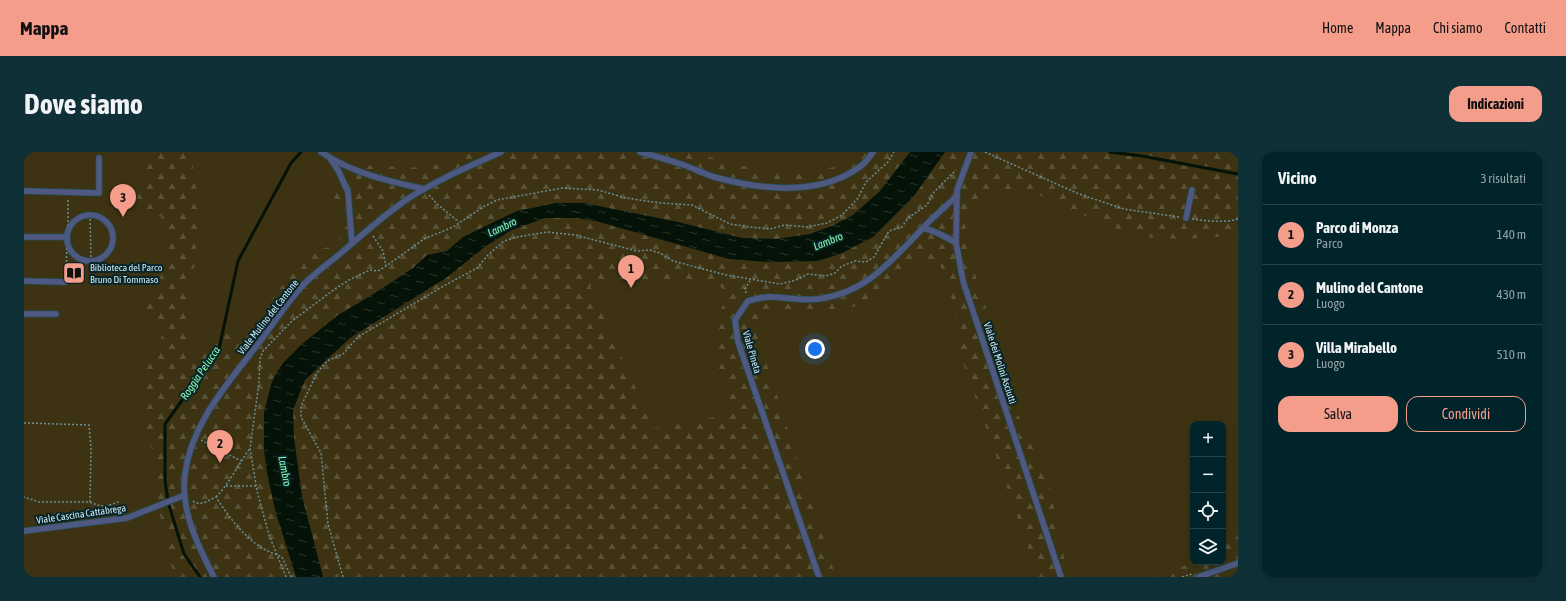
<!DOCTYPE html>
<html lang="it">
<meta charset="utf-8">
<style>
body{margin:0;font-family:"Asap Condensed",sans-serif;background:#0f3036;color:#f1f3f6}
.controls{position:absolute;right:12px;bottom:12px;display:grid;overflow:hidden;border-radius:8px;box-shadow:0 2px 10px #0003}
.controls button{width:36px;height:36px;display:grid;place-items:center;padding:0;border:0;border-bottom:1px solid #234147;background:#01242a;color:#f1f3f6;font:20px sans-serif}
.you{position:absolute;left:791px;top:197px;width:14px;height:14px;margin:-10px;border:3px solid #fff;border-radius:50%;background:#1a73e8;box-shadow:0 0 0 6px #1a73e833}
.badge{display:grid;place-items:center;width:26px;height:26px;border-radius:50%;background:#f49d8b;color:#111;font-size:13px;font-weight:700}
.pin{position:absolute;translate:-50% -33px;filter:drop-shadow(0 1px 2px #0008)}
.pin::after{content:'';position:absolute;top:21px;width:14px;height:12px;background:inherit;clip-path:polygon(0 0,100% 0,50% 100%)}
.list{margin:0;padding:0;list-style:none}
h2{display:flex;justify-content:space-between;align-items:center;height:52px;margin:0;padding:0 16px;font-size:17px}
h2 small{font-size:13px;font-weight:400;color:#96a4a8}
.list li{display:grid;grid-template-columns:26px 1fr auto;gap:12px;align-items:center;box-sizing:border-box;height:60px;padding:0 16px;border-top:1px solid #234147}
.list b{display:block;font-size:15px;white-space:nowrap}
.list p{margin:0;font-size:13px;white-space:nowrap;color:#96a4a8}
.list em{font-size:13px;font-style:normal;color:#96a4a8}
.actions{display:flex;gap:8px;padding:12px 16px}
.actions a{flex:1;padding:9px 0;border:1px solid #f49d8b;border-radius:12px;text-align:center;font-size:14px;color:#f49d8b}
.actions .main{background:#f49d8b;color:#111}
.icon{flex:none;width:22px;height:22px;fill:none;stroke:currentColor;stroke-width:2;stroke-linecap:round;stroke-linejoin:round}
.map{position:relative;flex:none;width:1214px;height:425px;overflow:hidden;border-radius:12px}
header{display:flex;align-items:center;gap:24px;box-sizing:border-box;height:56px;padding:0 20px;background:#f49d8b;color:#111}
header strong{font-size:19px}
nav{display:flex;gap:22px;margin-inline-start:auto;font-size:14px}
.intro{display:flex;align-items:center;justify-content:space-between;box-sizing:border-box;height:96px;padding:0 24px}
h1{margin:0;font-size:28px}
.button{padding:10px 18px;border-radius:12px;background:#f49d8b;color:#111;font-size:14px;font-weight:700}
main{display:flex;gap:24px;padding:0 24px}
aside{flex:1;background:#01242a;border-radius:12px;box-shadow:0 2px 10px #0003}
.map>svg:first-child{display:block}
</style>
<header>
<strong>Mappa</strong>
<nav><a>Home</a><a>Mappa</a><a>Chi siamo</a><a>Contatti</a></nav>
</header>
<div class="intro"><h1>Dove siamo</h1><a class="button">Indicazioni</a></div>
<main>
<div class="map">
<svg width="1214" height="425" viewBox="0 0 1214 425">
<defs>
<pattern id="forest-firs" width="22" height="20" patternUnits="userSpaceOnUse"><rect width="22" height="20" fill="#3d3313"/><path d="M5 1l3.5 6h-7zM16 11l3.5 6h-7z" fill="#585136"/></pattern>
<pattern id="water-ripples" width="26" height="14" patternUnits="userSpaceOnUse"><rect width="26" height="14" fill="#041208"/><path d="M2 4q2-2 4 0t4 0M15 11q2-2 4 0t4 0" fill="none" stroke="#28352c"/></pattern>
</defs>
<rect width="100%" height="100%" fill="#013038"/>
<path fill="#3d3313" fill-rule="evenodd" d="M0,0H1214V425H0ZM1169,272H1199V410H1169Z"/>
<g fill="url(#forest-firs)" fill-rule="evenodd">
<path d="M121,0H169V17L175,52L171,110L167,132L165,193L167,212L188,184L199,179L212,188L233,169L241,155L250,145L271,115L293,98L313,93C318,74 319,69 309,51C313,36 317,24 330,13L403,16L444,0H666L743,20L778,22L814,14L831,0H1214V84L1156,87L1117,85L1079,72L1010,41L998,39L983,38L951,50L941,69L943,101L957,138L988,250L1024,326L1039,400L1042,414L1047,425H1014L938,207L929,150L916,112L910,108L891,113L858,144L829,155L794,160L757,161L741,166L732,179L812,425H151L142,396L132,341L133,308L120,278L123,212L134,206L139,175L120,156L134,137L144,87L137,64L112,60L111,50L121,28ZM631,128H662L697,135L703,143C699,153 693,165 691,175C687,204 702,235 708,262L630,277L566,134L584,129Z"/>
<path d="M1214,381V425H1127L1172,410H1199V392Z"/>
</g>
<path fill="url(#water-ripples)" d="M886,0H921L890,44L849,85L818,101L794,109L744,110L705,107L572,69L552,66H521L488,78L462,94L422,126L326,186L281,228L269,258L270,286L278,344L299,425H272L251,358L243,321L240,298V261L248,229L258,212L277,193L314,163L351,141L389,116L403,103L423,99L439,85L493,59L532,51H560L654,70L718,86L752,87L786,82L810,73L829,63L856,39Z"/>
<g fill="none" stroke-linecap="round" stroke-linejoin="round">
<g stroke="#041208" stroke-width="3">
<path d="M1086,0L1118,4L1214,22"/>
<path d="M176,425L160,402L144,350L141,328V272L195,197L214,109L267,11L277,0"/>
</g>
<g stroke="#224e56" stroke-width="7">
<g id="lane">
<path d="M297,0C328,21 364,29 400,37"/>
<path d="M616,0C631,4 645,8 660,13C671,17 682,23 694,26C740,38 797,44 837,14C842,10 846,4 849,0"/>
<path d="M947,0L933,38L932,91L939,129L1037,425"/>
<path d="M306,6L315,20L324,40L328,91"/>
<path d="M0,39L75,41V6"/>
<circle cx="66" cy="86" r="23"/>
<path d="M1162,66L1168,38"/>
<path d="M899,76C911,79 921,84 932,91"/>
<path d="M0,85H43"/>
<path d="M0,129L41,130"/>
<path d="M0,162H32"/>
<path d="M0,379L103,366L161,343"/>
<path d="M190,425C174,394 156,358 161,322C167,273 201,235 230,197C247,176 261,152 280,132C291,121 305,111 317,101C339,82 361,62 385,46C413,28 446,14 477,0"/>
<path d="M795,425L714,190L711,168L724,149C731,147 738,145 745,145C761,145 777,149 794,147C842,141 866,110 898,77C909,65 921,55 933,44"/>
<path d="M1174,425L1214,411"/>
</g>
</g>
<g stroke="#6a8f96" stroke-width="1.5" stroke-dasharray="2 2" stroke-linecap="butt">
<path d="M961,0L1055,42L1100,57L1155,65"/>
<path d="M405,43L413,52L435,70"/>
<path d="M66,63L67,109"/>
<path d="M1168,67C1183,69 1200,71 1214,67"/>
<path d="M44,78V48"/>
<path d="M349,84L359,99L362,114"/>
<path d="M42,122L43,92"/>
<path d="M722,141L721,137L727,127"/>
<path d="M0,271L65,273L67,296L66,350H15L0,345"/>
<path d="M177,288L217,309"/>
<path d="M202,334H232"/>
<path d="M192,345C206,330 215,312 226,296"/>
<path d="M169,349C176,355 185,348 192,345C204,364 219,384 238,396C245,400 252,402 258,405L267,425"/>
<path d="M66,350C77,356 85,354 96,349"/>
<path d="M262,425L245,383L233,339L226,296L235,231L236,207L239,199L268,169L311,137L325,128L346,118L354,119L362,114L400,87L429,75L459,55L473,48L538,36L574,38L602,46L636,51L668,53L706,72L726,75L746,77L761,73L783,75L803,71L818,63L834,46L842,30L864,10L870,0"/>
<path d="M319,425L304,372L297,301L277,265V254L293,221L303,209L319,202L334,185L416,136L453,116L464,103L480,89L493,85L523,80L551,83L613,99L626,98L636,101L649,109L702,123L756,132L772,128L784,122L802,124L811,121L818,114L831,109L842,110L850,105L865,79L878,75L884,66L903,53L910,40L932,18"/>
<path d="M1158,425L1168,422"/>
</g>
<use href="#lane" stroke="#4e5881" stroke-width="5.5"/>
</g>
<defs>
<g id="library-square" transform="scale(1.15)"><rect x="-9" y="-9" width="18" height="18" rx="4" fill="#f49d8b" stroke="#06242a"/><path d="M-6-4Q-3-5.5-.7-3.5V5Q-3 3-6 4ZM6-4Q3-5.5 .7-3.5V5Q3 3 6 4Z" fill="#111"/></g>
</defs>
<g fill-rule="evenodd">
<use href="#library-square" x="50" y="121"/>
</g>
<g text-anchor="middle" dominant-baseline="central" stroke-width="4" stroke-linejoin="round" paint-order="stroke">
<g font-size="10" fill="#cfebf1" stroke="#06242a" text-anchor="start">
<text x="66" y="115">Biblioteca del Parco<tspan x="66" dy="12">Bruno Di Tommaso</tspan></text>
</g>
<g font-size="10" fill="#cfebf1" stroke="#06242a">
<text transform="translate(244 165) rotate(-52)">Viale Mulino del Cantone</text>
<text transform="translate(728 200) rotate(74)">Viale Pineta</text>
<text transform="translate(976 211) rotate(72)">Viale dei Molini Asciutti</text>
<text transform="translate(57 362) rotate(-8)">Viale Cascina Cattabrega</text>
</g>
<g font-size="11" font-style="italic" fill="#8efaaf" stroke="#06242a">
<text transform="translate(478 75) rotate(-25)">Lambro</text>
<text transform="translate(804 89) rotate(-22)">Lambro</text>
<text transform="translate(176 221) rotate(-56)">Roggia Pelucca</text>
<text transform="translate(261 319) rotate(79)">Lambro</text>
</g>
</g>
</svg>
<div class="controls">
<button>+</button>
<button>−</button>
<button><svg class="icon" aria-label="locate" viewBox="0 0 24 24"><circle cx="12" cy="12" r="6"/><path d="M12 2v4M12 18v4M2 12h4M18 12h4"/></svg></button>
<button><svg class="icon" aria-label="layers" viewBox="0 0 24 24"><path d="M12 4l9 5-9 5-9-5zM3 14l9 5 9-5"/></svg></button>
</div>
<div class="you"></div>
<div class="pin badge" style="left:607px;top:136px">1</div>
<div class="pin badge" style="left:196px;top:311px">2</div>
<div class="pin badge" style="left:99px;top:65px">3</div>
</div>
<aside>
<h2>Vicino<small>3 risultati</small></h2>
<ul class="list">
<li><span class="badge">1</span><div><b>Parco di Monza</b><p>Parco</p></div><em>140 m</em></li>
<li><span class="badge">2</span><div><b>Mulino del Cantone</b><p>Luogo</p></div><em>430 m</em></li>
<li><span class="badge">3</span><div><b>Villa Mirabello</b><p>Luogo</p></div><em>510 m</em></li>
</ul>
<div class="actions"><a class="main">Salva</a><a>Condividi</a></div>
</aside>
</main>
